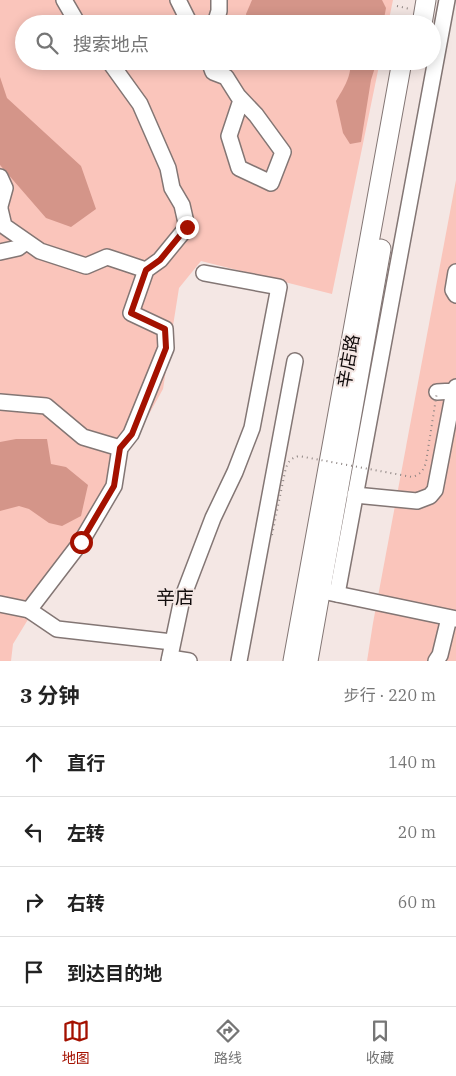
<!DOCTYPE html>
<html lang="zh">
<meta charset="utf-8">
<style>
body{margin:0;font-family:"IBM Plex Serif","Noto Sans SC",serif;background:#f6f6f6;color:#222}
.stop{position:absolute;width:15px;height:15px;margin:-11px;border:4px solid #a41100;border-radius:50%;background:#fff}
.stop.end{background:#a41100;border-color:#fff;box-shadow:0 1px 5px #0008}
.list{margin:0;padding:0;list-style:none}
h2{display:flex;justify-content:space-between;align-items:center;height:65px;margin:0;padding:0 20px;font-size:21px}
h2 small{font-size:16px;font-weight:400;color:#767676}
.list li{display:grid;grid-template-columns:32px 1fr auto;gap:15px;align-items:center;box-sizing:border-box;height:70px;padding:0 20px;border-top:1px solid #e0e0e0}
.list b{display:block;font-size:19px;white-space:nowrap}
.list em{font-size:16px;font-style:normal;color:#767676}
.icon{flex:none;width:28px;height:28px;fill:none;stroke:currentColor;stroke-width:2;stroke-linecap:round;stroke-linejoin:round}
.map{position:relative;flex:none;width:456px;height:661px;overflow:hidden}
.search{position:absolute;background:#fff;box-shadow:0 2px 12px #0003;left:15px;right:15px;top:15px;height:55px;display:flex;align-items:center;gap:12px;box-sizing:border-box;padding:0 18px;border-radius:28px;color:#767676;font-size:19px}
.sheet{height:345px;background:#fff}
nav{display:flex;justify-content:space-around;align-items:center;box-sizing:border-box;height:70px;border-top:1px solid #e0e0e0;background:#fff;font-size:14px;color:#767676}
nav a{display:grid;justify-items:center;gap:2px}
nav .on{color:#a41100}
.map>svg:first-child{display:block}
</style>
<div class="map">
<svg width="456" height="661" viewBox="0 0 456 661">
<rect width="100%" height="100%" fill="#f4e7e4"/>
<g fill="#fac5bb">
<path d="M0,0H393L388,24H24V61H380L332,294L201,261L179,288L163,389L104,495L13,644L11,661H0Z"/>
<path d="M456,180V661H367L373,623Z"/>
</g>
<g fill="#d49589">
<path d="M252,0H382L386,8L383,24H248L246,14Z"/>
<path d="M349,61H377L371,80L361,142L350,144L343,133L336,101C342,91 354,73 349,61Z"/>
<path d="M0,77L7,98L81,166L96,209L71,227L46,218L0,165Z"/>
<path d="M16,439H47L51,464L66,467L88,485L81,516L62,526L49,523L29,509L19,506L0,511V442Z"/>
</g>
<g fill="none" stroke-linecap="round" stroke-linejoin="round">
<g stroke="#837674" stroke-width="18">
<g id="minor">
<path d="M64,0L78,24"/>
<path d="M178,0L190,24"/>
<path d="M215,24L219,11V0"/>
<path d="M209,61L213,72L226,77L238,96L256,115L283,152L271,183L239,168L229,136L241,100"/>
<path d="M0,177L5,188L0,206"/>
<path d="M0,209L4,226L40,251L86,266L107,257L146,270"/>
<path d="M0,252L18,248L26,242"/>
<path d="M456,272L453,290L456,295"/>
<path d="M437,392L454,391L456,387"/>
<path d="M0,402L46,406L83,437L120,448"/>
<path d="M355,495L417,501L430,496L435,490L454,391"/>
<path d="M327,592L456,619"/>
<path d="M337,594L447,0"/>
<path d="M0,604L29,610L57,629L172,642"/>
<path d="M29,610L81,542L114,486L120,448L131,434L166,348L165,329L131,313L146,270L160,260L187,227L182,205L172,188L168,168L140,104L109,61"/>
<path d="M170,658L189,661"/>
<path d="M169,661L182,599L213,518L235,472L252,428L279,287L204,273"/>
<path d="M239,661L295,361"/>
<path d="M436,661L440,655L449,618"/>
</g>
</g>
<g stroke="#837674" stroke-width="21">
<g id="major">
<path d="M422,24L426,0"/>
<path d="M293,661L402,61"/>
<path d="M308,661L381,249"/>
</g>
</g>
<path stroke="#8d8482" stroke-width="2" stroke-dasharray="1 4" stroke-linecap="butt" d="M397,6L410,9"/>
<use href="#minor" stroke="#fff" stroke-width="15"/>
<use href="#major" stroke="#fff" stroke-width="19"/>
<path stroke="#8d8482" stroke-width="2" stroke-dasharray="1 4" stroke-linecap="butt" d="M272,535L285,472C287,463 290,458 299,456L412,477C420,475 424,470 426,462L437,392"/>
</g>
<g fill="none" stroke-linecap="round" stroke-linejoin="round">
<path stroke="#a41100" stroke-width="6" d="M81,542L114,486L120,448L132,434L166,348L165,329L131,313L146,270L160,260L187,227"/>
</g>
<g text-anchor="middle" dominant-baseline="central" stroke-width="4" stroke-linejoin="round" paint-order="stroke">
<g font-size="18" fill="#110c0c" stroke="#f4e7e4">
<text transform="translate(348 361) rotate(-80)">辛店路</text>
</g>
<g font-size="19" fill="#110c0c" stroke="#f4e7e4">
<text x="175" y="597">辛店</text>
</g>
</g>
</svg>
<div class="stop" style="left:81px;top:542px"></div>
<div class="stop end" style="left:187px;top:227px"></div>
<div class="search"><svg class="icon" aria-label="search" viewBox="0 0 24 24"><circle cx="10" cy="10" r="6"/><path d="M15 15l6 6"/></svg>搜索地点</div>
</div>
<section class="sheet">
<h2>3 分钟<small>步行 · 220 m</small></h2>
<ul class="list">
<li><svg class="icon" aria-label="ahead" viewBox="0 0 24 24"><path d="M12 20V5M6 11l6-6 6 6"/></svg><div><b>直行</b></div><em>140 m</em></li>
<li><svg class="icon" aria-label="left" viewBox="0 0 24 24"><path d="M17 20v-9H6M10 6l-5 5 5 5"/></svg><div><b>左转</b></div><em>20 m</em></li>
<li><svg class="icon" aria-label="right" viewBox="0 0 24 24"><path d="M7 20v-9h11M14 6l5 5-5 5"/></svg><div><b>右转</b></div><em>60 m</em></li>
<li><svg class="icon" aria-label="arrive" viewBox="0 0 24 24"><path d="M6 21V4h12l-3 4 3 4H6"/></svg><div><b>到达目的地</b></div></li>
</ul>
</section>
<nav>
<a class="on"><svg class="icon" aria-label="map" viewBox="0 0 24 24"><path d="M3 6l6-2 6 2 6-2v14l-6 2-6-2-6 2zM9 4v14M15 6v14"/></svg>地图</a>
<a><svg class="icon" aria-label="directions" viewBox="0 0 24 24"><path d="M12 3l9 9-9 9-9-9zM9 14v-3h6M13 9l2 2-2 2"/></svg>路线</a>
<a><svg class="icon" aria-label="saved" viewBox="0 0 24 24"><path d="M7 4h10v16l-5-4-5 4z"/></svg>收藏</a>
</nav>
